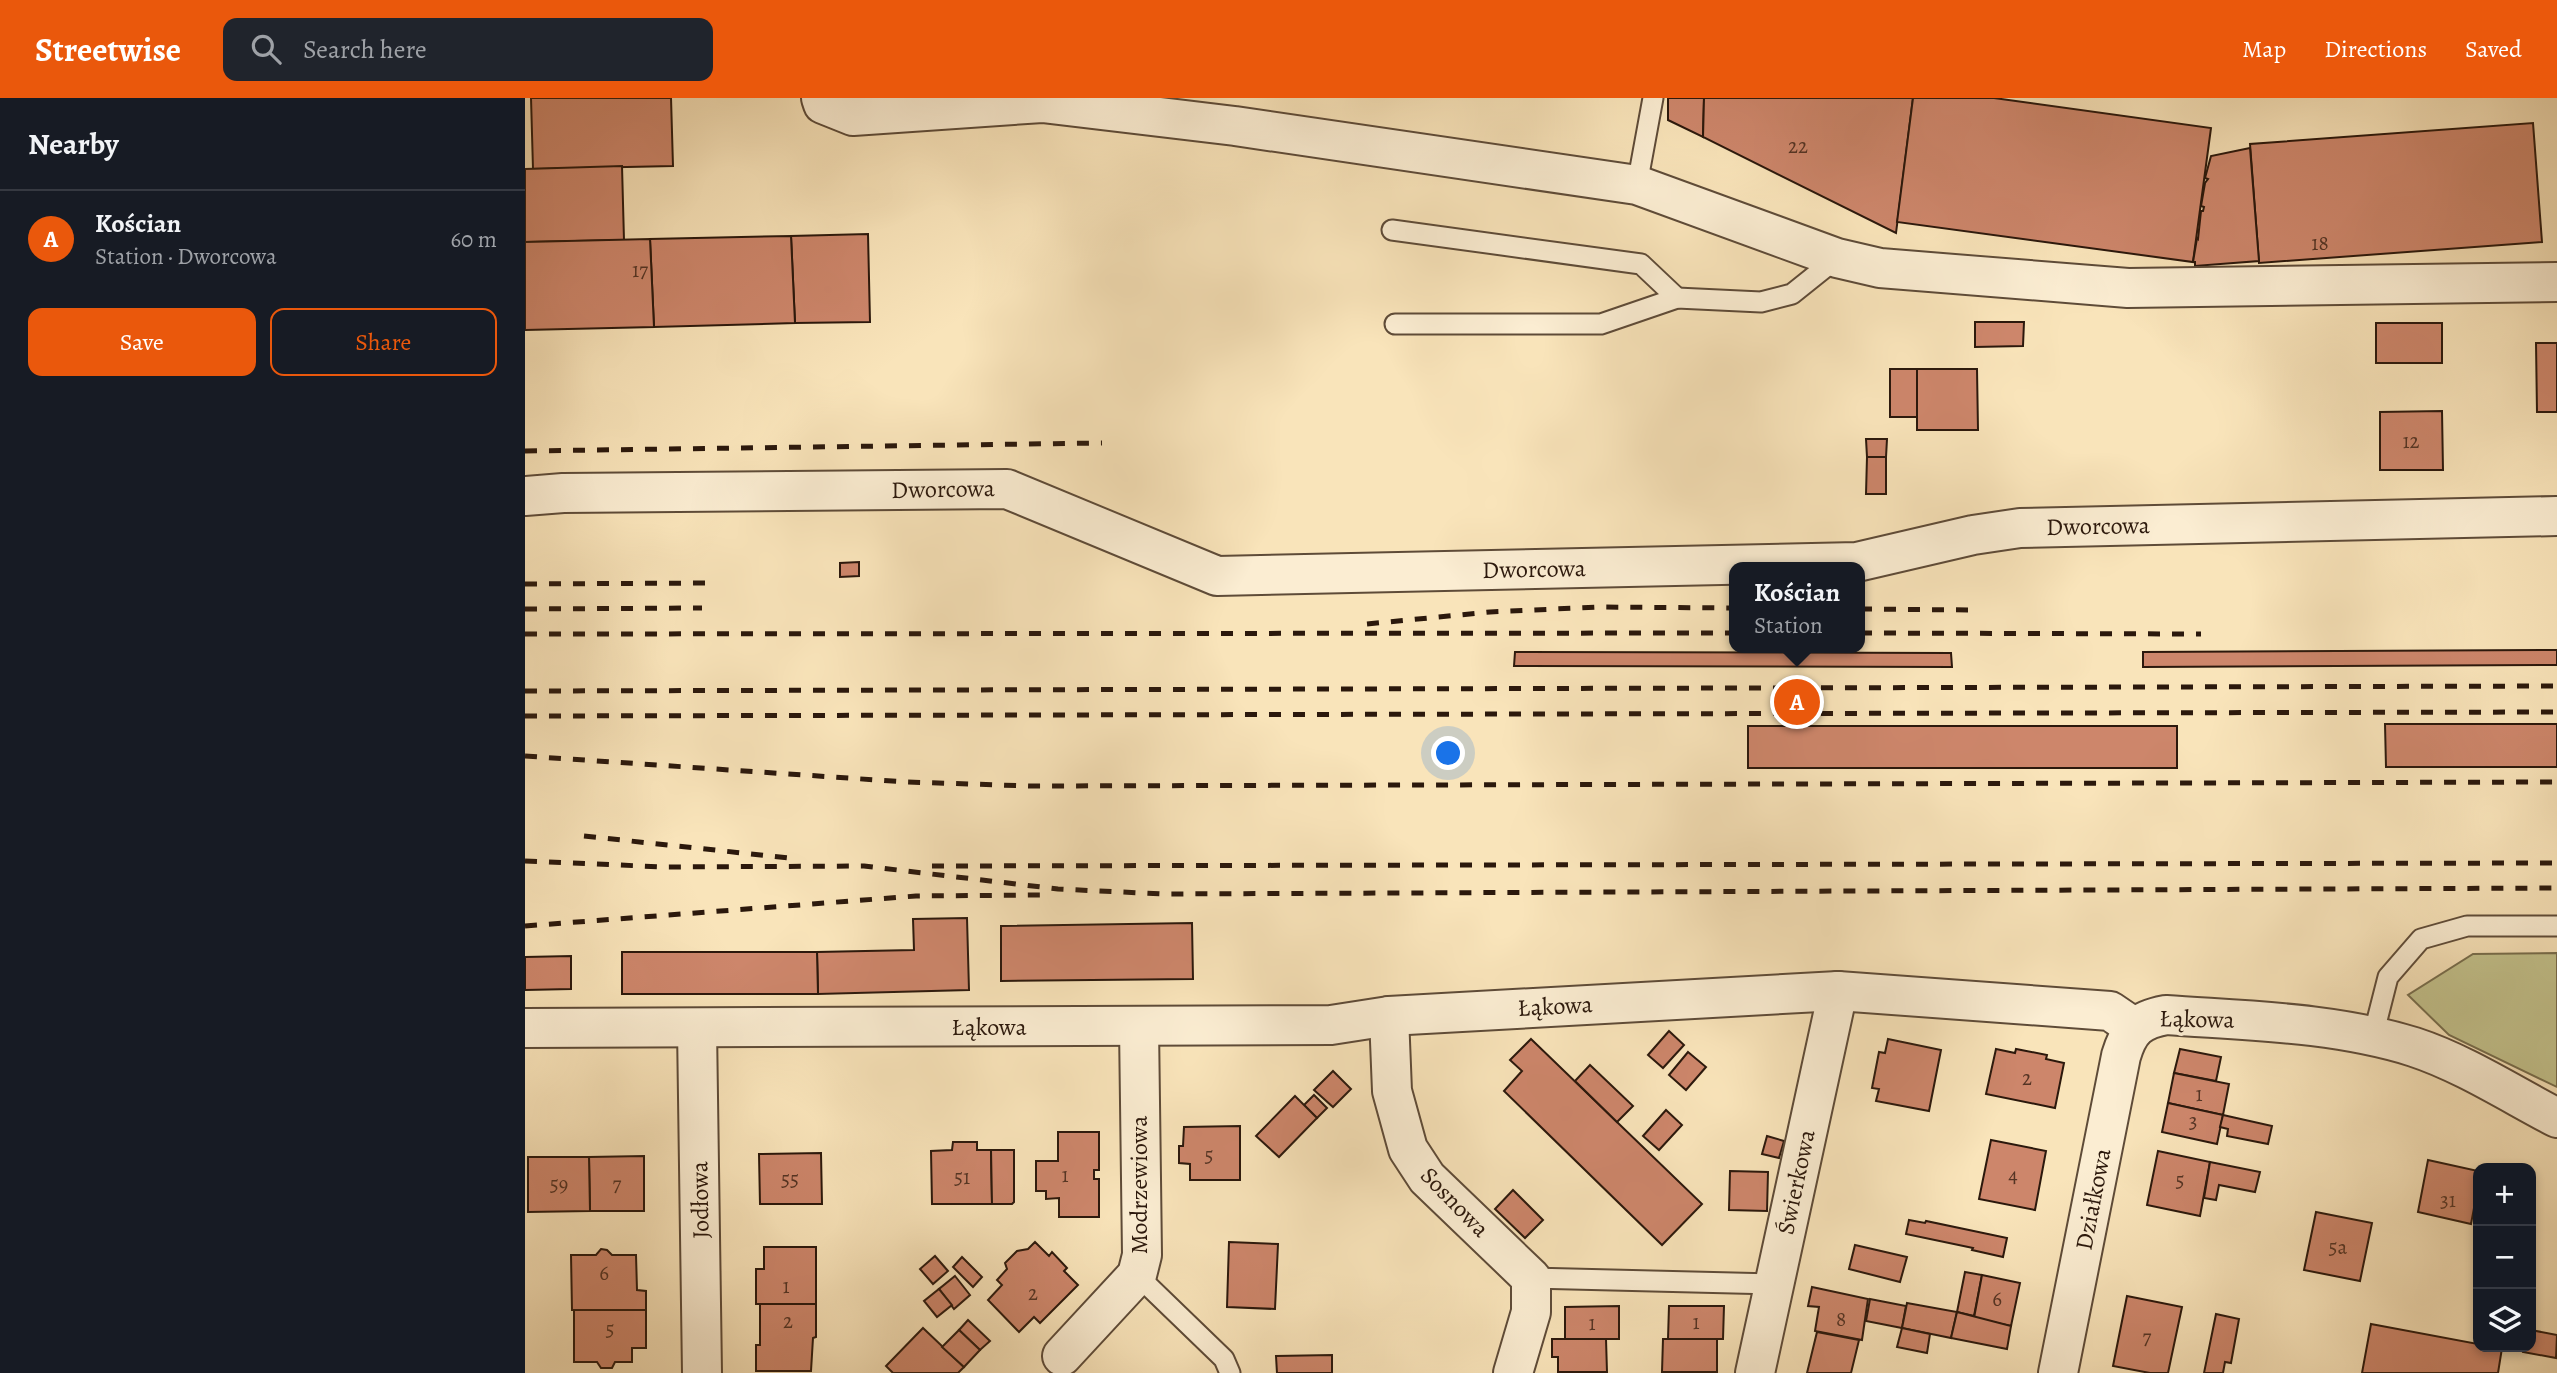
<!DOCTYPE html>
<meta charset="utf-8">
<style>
body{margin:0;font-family:Alegreya,serif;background:#20242c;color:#f1f3f6}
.controls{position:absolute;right:21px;bottom:21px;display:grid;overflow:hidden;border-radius:14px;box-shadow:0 4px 10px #0003}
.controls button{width:63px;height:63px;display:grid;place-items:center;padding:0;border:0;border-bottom:2px solid #363941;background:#171b24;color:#f1f3f6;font:35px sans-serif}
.you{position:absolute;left:924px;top:656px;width:24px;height:24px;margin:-18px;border:5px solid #fff;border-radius:50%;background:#1a73e8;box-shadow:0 0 0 10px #1a73e833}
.badge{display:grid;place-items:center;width:46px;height:46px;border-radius:50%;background:#ea580c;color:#fff;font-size:23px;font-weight:700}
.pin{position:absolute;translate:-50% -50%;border:4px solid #fff;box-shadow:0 2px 7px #0006}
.popup{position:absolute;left:1204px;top:464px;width:136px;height:91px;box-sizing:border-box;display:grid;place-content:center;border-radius:14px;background:#171b24;filter:drop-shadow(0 2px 5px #0005);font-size:23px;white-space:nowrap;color:#9ea1a6}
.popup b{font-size:26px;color:#f1f3f6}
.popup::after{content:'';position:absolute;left:50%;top:100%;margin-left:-14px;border:14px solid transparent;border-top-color:#171b24}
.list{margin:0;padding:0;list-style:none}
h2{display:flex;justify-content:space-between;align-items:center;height:91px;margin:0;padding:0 28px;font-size:30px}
h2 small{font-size:23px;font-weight:400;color:#9ea1a6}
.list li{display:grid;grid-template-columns:46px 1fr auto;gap:21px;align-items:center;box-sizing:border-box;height:98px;padding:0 28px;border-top:2px solid #363941}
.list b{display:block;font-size:26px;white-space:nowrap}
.list p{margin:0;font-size:23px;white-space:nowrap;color:#9ea1a6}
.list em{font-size:23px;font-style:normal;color:#9ea1a6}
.actions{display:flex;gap:14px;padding:21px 28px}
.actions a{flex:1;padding:16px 0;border:2px solid #ea580c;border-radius:14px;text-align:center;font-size:24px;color:#ea580c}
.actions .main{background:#ea580c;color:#fff}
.icon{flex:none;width:38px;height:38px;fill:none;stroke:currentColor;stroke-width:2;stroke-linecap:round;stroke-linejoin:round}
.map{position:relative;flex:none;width:2032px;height:1275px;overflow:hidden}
header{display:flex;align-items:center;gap:42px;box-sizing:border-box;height:98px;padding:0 35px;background:#ea580c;color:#fff}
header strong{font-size:33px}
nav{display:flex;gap:38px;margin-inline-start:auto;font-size:24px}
.search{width:490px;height:63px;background:#20242c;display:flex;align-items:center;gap:18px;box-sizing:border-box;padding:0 24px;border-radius:14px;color:#9ea1a6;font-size:26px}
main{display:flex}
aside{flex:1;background:#171b24}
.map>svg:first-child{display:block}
</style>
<header>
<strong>Streetwise</strong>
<div class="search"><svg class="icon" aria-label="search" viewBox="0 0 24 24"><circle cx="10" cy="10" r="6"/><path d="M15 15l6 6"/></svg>Search here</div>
<nav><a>Map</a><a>Directions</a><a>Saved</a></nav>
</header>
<main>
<aside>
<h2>Nearby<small></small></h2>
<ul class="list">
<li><span class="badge">A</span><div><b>Kościan</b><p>Station · Dworcowa</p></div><em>60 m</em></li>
</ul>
<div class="actions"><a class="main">Save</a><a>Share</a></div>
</aside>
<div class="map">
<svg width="2032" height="1275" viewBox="0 0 2032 1275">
<rect width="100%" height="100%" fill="#f9e4ba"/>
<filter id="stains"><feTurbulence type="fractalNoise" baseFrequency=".00286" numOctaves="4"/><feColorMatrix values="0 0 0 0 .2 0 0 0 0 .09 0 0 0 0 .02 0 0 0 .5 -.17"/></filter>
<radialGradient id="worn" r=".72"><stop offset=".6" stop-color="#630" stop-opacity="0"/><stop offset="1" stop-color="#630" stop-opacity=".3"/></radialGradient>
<path fill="#c3c28c" stroke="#776d4c" stroke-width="2" d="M2032,855V989L1924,937L1883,897L1948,856Z"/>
<g fill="#cd866b" stroke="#2b180c" stroke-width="2">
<path d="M6,0H146L148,68L8,71Z"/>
<path d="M1143,0H1179L1178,39L1143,22Z"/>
<path d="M1179,0H1388L1371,135L1178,39Z"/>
<path d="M1388,0H1469L1686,30L1668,164L1372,124Z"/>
<path d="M2008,25L2017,144L1734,165L1725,46Z"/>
<path d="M1725,50L1734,163L1670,168V164H1668L1672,140L1673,141L1676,113H1678L1679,109L1676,108L1680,85L1683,81L1680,80L1686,58Z"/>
<path d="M97,68L99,142L0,144V71Z"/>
<path d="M343,136L345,224L270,225L266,138Z"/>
<path d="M266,138L270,225L129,229L125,141Z"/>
<path d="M125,141L129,229L0,232V144Z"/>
<path d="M1450,224H1499L1498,248L1450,249Z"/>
<rect x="1851" y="225" width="66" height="40"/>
<path d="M2011,245H2032V314H2012Z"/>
<rect x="1365" y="271" width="27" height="48"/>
<path d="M1392,271H1452L1453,332H1392Z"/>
<path d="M1917,313L1918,372H1855V314Z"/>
<path d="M1341,341H1362L1361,359H1342Z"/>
<path d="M1342,359H1361V396H1341Z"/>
<path d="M334,464V478L315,479V465Z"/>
<path d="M2032,552V567L1618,569V554Z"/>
<path d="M990,554L1426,555L1427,569L989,568Z"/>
<path d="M1860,626H2032V669H1861Z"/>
<rect x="1223" y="628" width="429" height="42"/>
<path d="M442,820L444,892L293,896L292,854L389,852L388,821Z"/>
<path d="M667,825L668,881L476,883V828Z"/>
<path d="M97,854H292L293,896H97Z"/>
<path d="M46,858V891L0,892V859Z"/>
<path d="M1144,933L1159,947L1138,970L1123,957Z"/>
<path d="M1006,941L1177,1106L1137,1147L979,993L997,973L985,962Z"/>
<path d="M1363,941L1416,952L1404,1013L1351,1003L1354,991L1347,990L1354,954L1360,955Z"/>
<path d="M1471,951L1490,955L1491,951L1522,957L1521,961L1539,965L1530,1010L1461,996Z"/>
<path d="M1655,951L1696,959L1691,983L1649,975Z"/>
<path d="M1163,954L1181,969L1161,992L1144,977Z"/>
<path d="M1065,967L1108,1008L1092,1024L1050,983Z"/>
<path d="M808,973L826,991L808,1009L789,992Z"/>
<path d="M1649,975L1704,986L1698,1017L1643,1005Z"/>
<path d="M789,997L802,1010L792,1020L779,1007Z"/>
<path d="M770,998L792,1020L754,1059L731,1038Z"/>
<path d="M1643,1005L1698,1017L1692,1046L1637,1034Z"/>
<path d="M1141,1012L1157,1027L1134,1052L1118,1038Z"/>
<path d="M1698,1017L1747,1028L1743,1046L1702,1038L1703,1031L1695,1029Z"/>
<path d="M715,1028V1082H665V1066L654,1065V1048H658L659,1029Z"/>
<path d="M533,1034H574V1072H569V1081H574V1119H534V1100L521,1101V1093H511V1063H533Z"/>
<path d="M1242,1038L1259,1043L1254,1060L1237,1056Z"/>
<path d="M1466,1042L1521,1053L1510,1112L1454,1101Z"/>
<path d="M428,1044H452V1052H466L467,1106H407L406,1053L427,1052Z"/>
<path d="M466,1052H489V1104L487,1106H467Z"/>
<path d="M1633,1053L1685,1064L1675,1118L1622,1107Z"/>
<path d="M296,1055L297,1106H235L234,1056Z"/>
<path d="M119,1058V1113H65L64,1059Z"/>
<path d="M3,1059H64L65,1113L3,1114Z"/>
<path d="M1903,1062L1953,1073V1089L1946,1126L1893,1114Z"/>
<path d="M1685,1064L1735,1074L1730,1094L1694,1087L1691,1102L1679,1100Z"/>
<path d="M1205,1073L1243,1074L1242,1113L1204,1112Z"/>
<path d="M988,1092L1018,1122L1000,1140L970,1111Z"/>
<path d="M1791,1114L1847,1125L1835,1183L1779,1172Z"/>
<path d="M1384,1122L1400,1125L1401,1123L1482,1140L1478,1159L1447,1152L1448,1150L1381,1136Z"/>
<path d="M510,1144L524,1158L527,1154L542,1170L539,1173L553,1187L515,1225L509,1219L494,1234L463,1202L477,1187L472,1182L482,1171L480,1165L492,1153L503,1151Z"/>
<path d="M704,1144L753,1146L750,1211L702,1209Z"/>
<path d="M1330,1147L1382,1159L1375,1184L1324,1171Z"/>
<path d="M239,1149H291V1206H231V1171H239Z"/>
<path d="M76,1151L82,1152L87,1157H111L112,1192L121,1193V1212H47L46,1157H71Z"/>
<path d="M410,1158L423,1173L408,1186L395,1171Z"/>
<path d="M437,1159L457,1179L448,1189L428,1169Z"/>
<path d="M1440,1174L1457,1177L1449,1218L1432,1214Z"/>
<path d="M1457,1177L1495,1185L1486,1228L1449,1220Z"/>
<path d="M430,1178L445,1197L429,1211L414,1191Z"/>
<path d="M1287,1189L1343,1201L1337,1242L1290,1233L1294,1209L1283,1208Z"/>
<path d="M414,1191L427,1207L412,1219L399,1203Z"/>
<path d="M1602,1198L1657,1209L1643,1275H1625L1588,1268Z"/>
<path d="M1345,1201L1381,1208L1377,1230L1341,1223Z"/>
<path d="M1382,1205L1432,1214L1426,1240L1377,1230Z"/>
<path d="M235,1206H291V1239L288,1240L286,1273H231V1247H235Z"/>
<path d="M1094,1208V1241H1040V1209Z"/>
<path d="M1144,1208H1199L1198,1241H1143Z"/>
<path d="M49,1212H121V1250H107V1264H90L87,1270H76L72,1264H49Z"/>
<path d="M1432,1214L1486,1228L1482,1251L1426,1240Z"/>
<path d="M1691,1216L1714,1221L1706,1265L1700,1264L1698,1275H1679Z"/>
<path d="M443,1222L465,1243L455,1252L434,1232Z"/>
<path d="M1846,1226L1953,1246V1249L1977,1250L1973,1275H1837Z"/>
<path d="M398,1230L439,1269L433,1275H368L361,1268Z"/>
<path d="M1377,1230L1405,1236L1402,1255L1372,1249Z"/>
<path d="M434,1232L455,1252L439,1269L417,1249Z"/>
<path d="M2006,1232L2032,1237L2031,1260L1998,1254L1999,1249H2006Z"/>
<path d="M1292,1234L1334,1242L1326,1275H1282Z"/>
<path d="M1027,1241H1081L1082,1274H1033V1259H1027Z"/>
<path d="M1138,1241H1192V1274H1137Z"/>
<path d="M807,1257V1275H752L751,1258Z"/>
</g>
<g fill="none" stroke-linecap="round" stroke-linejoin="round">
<g stroke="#5e4b38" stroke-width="23">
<g id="service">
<path d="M1112,87L1128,0"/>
<path d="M867,132L1116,166L1152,200"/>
<path d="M870,226H1076L1152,200L1236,204L1267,196L1312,160"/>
<path d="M1848,938L1863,879L1896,841L1942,828H2032"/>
<path d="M612,1177L699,1261L705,1275"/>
<path d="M1006,1180L1249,1186"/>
</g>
</g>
<g stroke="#5e4b38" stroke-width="42">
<g id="minor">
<path d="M296,0L298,6L328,18L517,5L710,28L1112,87L1312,160L1355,170L1603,190L2032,184"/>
<path d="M0,398L38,395L482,391L692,478L1332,464L1448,437L1495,430L2032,418"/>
<path d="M864,918L867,993L883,1051L902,1080L1006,1180V1214L988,1275"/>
<path d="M0,930L806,927L864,918L1313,893L1585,913L1610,930"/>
<path d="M172,930L177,1275"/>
<path d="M537,1258L612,1177L617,1157L614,928"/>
<path d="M1230,1275L1313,893"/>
<path d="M1533,1275L1596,958C1604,931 1614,922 1641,917C1724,923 1809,924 1889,949C1938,965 1986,996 2032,1020"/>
</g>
</g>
<use href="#service" stroke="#fbedd2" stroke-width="19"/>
<use href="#minor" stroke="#fbedd2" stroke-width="38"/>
<g stroke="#2b180c" stroke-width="5" stroke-dasharray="12 12" stroke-linecap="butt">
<path d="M0,353L577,345"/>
<path d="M0,486L187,485"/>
<path d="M0,511L177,510"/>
<path d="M1335,511L1448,512"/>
<path d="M842,526L965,514L1074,509L1209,510"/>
<path d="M1335,535L1676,536"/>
<path d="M0,536L1209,535"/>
<path d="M0,593L2032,588"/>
<path d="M0,618L2032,614"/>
<path d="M0,658L381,684L506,688L2032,684"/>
<path d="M59,738L264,760"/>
<path d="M0,763L140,769L339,768L533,791L638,796L2032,790"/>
<path d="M407,768L2032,765"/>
<path d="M0,828L391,798L515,797"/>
</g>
</g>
<g text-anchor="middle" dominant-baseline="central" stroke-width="7" stroke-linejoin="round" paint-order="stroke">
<g font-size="21" fill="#543424">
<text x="1273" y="48">22</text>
<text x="1795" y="145">18</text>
<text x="115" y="172">17</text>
<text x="1886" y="343">12</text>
<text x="1502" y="980">2</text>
<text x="1674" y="996">1</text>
<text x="1668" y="1023">3</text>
<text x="684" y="1057">5</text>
<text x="540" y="1077">1</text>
<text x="1488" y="1077">4</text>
<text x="437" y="1079">51</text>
<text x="265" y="1081">55</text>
<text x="1655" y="1082">5</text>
<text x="34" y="1086">59</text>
<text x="92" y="1086">7</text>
<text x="1923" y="1102">31</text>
<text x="1813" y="1149">5a</text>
<text x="79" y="1175">6</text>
<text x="261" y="1188">1</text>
<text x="508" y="1195">2</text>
<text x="1472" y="1201">6</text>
<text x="1316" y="1221">8</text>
<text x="263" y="1223">2</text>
<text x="1171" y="1224">1</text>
<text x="1067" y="1225">1</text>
<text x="85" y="1231">5</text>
<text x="1622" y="1239">7</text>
</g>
<g font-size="24" fill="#2b180c" stroke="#fbedd2">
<text transform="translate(418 391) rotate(-1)">Dworcowa</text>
<text transform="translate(1573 428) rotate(-1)">Dworcowa</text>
<text transform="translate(1009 471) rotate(-1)">Dworcowa</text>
<text transform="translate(1030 908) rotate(-3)">Łąkowa</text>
<text transform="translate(1672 921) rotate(1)">Łąkowa</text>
<text x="464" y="929">Łąkowa</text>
<text transform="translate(1271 1084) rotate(-78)">Świerkowa</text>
<text transform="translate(614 1087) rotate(-90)">Modrzewiowa</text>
<text transform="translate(1568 1101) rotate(-79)">Działkowa</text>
<text transform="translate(175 1102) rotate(-91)">Jodłowa</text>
<text transform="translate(930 1104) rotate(46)">Sosnowa</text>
</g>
</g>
<rect width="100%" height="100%" filter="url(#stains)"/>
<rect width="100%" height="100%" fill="url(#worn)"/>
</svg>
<div class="controls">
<button>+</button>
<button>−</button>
<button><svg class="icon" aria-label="layers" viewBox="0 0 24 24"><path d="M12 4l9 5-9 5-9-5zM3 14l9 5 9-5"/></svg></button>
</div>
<div class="you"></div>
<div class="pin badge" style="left:1272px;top:604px">A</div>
<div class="popup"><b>Kościan</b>Station</div>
</div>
</main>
